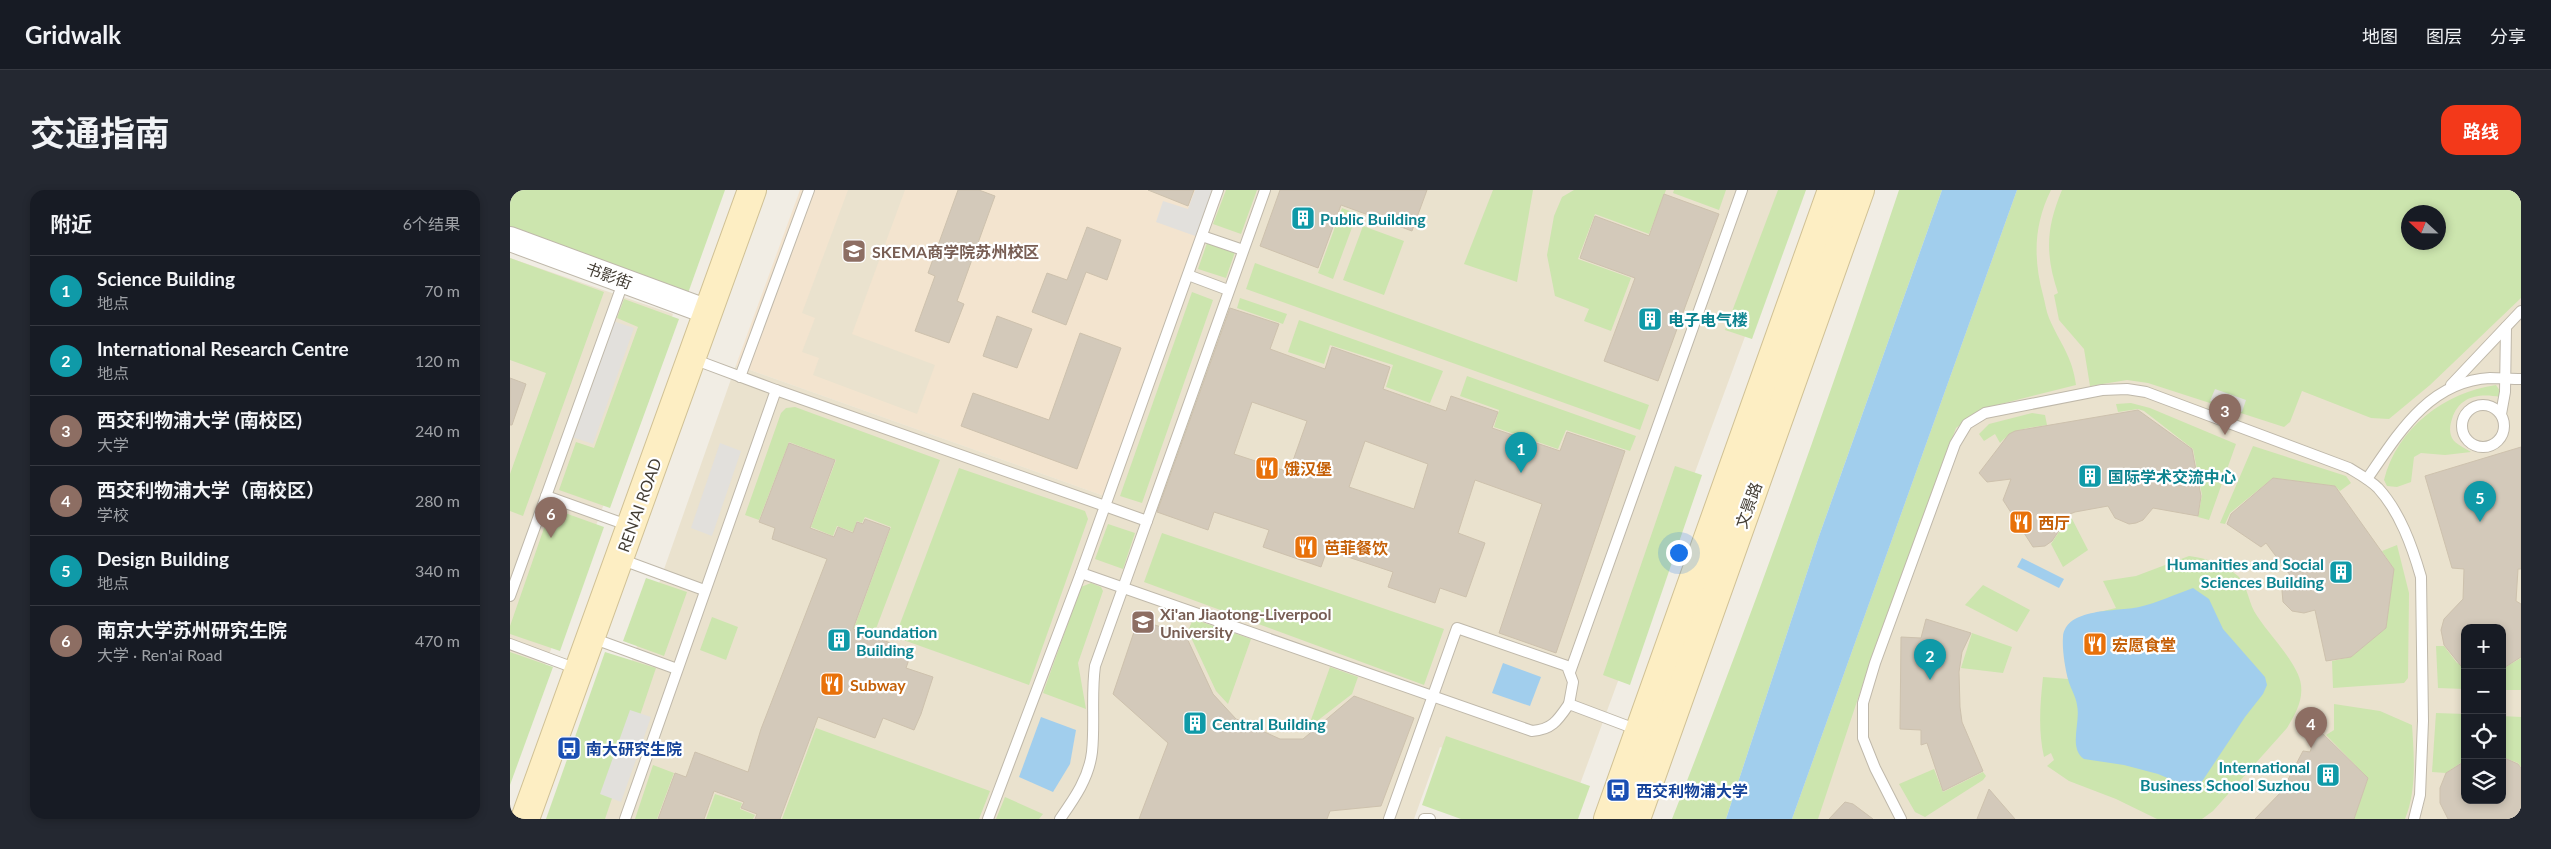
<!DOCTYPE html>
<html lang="zh">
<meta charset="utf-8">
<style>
body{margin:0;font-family:Lato,"Noto Sans SC",sans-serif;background:#242831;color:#f1f3f6}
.controls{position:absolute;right:15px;bottom:15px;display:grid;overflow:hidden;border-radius:10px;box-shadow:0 2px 8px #0003}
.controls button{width:45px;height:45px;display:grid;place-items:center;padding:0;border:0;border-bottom:1px solid #363941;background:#171b24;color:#f1f3f6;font:25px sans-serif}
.compass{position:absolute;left:1891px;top:15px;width:45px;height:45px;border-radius:50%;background:#171b24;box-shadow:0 2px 8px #0003;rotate:292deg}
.you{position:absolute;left:1168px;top:362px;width:18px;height:18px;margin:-12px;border:4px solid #fff;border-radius:50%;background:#1a73e8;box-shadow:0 0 0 8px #1a73e833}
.badge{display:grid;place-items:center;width:32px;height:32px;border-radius:50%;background:#f3391a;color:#fff;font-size:16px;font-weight:700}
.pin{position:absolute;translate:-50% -41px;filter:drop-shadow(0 1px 2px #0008)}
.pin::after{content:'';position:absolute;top:26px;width:18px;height:15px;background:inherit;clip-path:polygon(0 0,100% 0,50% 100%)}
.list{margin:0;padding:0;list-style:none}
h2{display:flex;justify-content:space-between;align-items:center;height:65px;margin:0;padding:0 20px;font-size:21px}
h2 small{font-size:16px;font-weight:400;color:#9ea1a6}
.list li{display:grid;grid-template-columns:32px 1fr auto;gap:15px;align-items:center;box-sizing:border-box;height:70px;padding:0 20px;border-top:1px solid #363941}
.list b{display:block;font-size:19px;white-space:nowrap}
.list p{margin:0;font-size:16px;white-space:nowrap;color:#9ea1a6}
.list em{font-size:16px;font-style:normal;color:#9ea1a6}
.icon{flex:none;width:28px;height:28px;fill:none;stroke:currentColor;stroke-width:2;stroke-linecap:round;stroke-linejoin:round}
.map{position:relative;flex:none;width:2011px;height:629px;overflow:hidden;border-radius:15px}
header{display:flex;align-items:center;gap:30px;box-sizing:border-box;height:70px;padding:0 25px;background:#171b24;border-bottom:1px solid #363941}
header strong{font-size:24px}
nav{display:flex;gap:28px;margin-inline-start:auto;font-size:18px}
.intro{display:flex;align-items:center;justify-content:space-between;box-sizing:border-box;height:120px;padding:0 30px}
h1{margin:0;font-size:35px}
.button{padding:12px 22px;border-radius:15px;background:#f3391a;color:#fff;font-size:18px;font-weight:700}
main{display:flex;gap:30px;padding:0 30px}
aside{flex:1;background:#171b24;border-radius:15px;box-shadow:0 2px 8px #0003}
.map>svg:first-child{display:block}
</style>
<header>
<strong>Gridwalk</strong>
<nav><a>地图</a><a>图层</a><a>分享</a></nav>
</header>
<div class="intro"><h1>交通指南</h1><a class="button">路线</a></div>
<main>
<aside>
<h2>附近<small>6个结果</small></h2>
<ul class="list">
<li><span class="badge" style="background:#0f9aa8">1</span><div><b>Science Building</b><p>地点</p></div><em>70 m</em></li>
<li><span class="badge" style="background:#0f9aa8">2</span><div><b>International Research Centre</b><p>地点</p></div><em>120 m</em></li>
<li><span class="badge" style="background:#8d6e63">3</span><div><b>西交利物浦大学 (南校区)</b><p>大学</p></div><em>240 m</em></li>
<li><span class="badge" style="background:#8d6e63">4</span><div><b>西交利物浦大学（南校区）</b><p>学校</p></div><em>280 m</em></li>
<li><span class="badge" style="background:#0f9aa8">5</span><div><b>Design Building</b><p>地点</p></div><em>340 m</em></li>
<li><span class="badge" style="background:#8d6e63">6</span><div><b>南京大学苏州研究生院</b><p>大学 · Ren'ai Road</p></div><em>470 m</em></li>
</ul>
</aside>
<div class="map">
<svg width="2011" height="629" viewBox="0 0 2011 629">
<rect width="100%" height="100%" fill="#f1ede4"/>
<path fill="#f3e4cf" d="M290,0H710L597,307L226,175Z"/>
<g fill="#eae2ce" fill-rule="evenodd">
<path d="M338,0H395L342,144L425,175L407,224L303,185L309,168L292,162L305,128L292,123Z"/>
<path d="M710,0H1289L1066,605L930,557L904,629H66L226,175L597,307Z"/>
<path d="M1507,0H2011V629H1282ZM1898,22H1928V52H1898ZM1955,438H1992V610H1955Z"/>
<path d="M0,68L163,124L0,572Z"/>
</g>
<g fill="#cce5ae" fill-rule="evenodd">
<path d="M0,0H215L177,106L0,40Z"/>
<path d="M716,0H747L731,44L703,34Z"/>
<path d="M983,0H1023L1007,92L954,74Z"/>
<path d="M1064,0H1156L1139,44L1085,24L1068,69L1121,88L1101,141L1074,131L1079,119L1045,106L1037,65L1044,26L1052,7Z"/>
<path d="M1164,0H1216L1209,20L1163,3Z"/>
<path d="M1268,0H1296L1242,149L1215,140Z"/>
<path d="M1389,0H1432L1308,349L1216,629H1162C1244,421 1318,212 1389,0Z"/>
<path d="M1507,0H1541C1524,34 1523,68 1533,105C1535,112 1536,121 1539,128C1550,154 1562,165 1566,195L1471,219L1446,238L1366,454L1308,629H1282Z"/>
<path d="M1552,0H2011V108L1920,195L1879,229L1861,228L1792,201L1780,232L1774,237L1638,193L1617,190L1580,196L1574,159L1549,130L1544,105L1548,103C1535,64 1536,38 1552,0ZM1898,22H1928V52H1898Z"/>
<path d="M832,18L847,24L823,89L808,83Z"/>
<path d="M853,36L894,51L874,105L833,90Z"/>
<path d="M697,53L725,62L716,88L688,79Z"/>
<path d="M0,68L94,102L13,326L0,321V284L36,183L0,170Z"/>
<path d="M745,73L1139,215L1130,240L736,99Z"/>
<path d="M682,102L703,110L632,313L610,306Z"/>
<path d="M730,108L777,124L773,134L727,118Z"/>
<path d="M114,109L169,129L100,318L49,300L66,252L84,258L128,137L107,128Z"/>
<path d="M789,130L933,181L920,213L876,197L883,175L820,155L814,174L778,162Z"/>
<path d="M957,186L1126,246L1120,261L1056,240L1048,259L984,237L989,220L950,206Z"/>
<path d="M1986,195L1990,201V207C1969,203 1949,206 1942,229C1940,235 1939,241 1942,248C1945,254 1955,258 1961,262L1935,265L1911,263L1904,267L1901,292L1887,297L1877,296L1874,290C1887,238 1935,202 1986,195Z"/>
<path d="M1621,213L1640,218L1726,254L1699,330L1688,327L1692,305L1683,259L1634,221L1628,219L1608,222L1606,214Z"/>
<path d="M285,217L430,270L364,444L344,438L381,337L355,327L352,333L347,331L343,342L327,336L323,346L301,337L326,270L279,252L249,330L235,325L271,223L276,218Z"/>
<path d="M1522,223L1535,225L1537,235C1518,238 1503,238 1490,253L1485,244L1474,251L1469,244L1479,234Z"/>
<path d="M1743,256L1836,286L1841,293L1830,301L1825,296L1763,288L1720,323L1715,334L1710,333Z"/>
<path d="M1165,276L1192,285L1120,495L1093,485Z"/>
<path d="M449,278L575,321L578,329L519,495L385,447Z"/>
<path d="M41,318L94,337L50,461L0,444V436Z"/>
<path d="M1560,325L1578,360L1553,377L1541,354Z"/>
<path d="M598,334L625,343L613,379L585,369Z"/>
<path d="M652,343L934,439L914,495L634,392Z"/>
<path d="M1887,355L1899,403L1898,488L1894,493L1823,498L1822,471L1841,467L1876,438L1884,379L1872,361Z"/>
<path d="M1679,366C1696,368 1714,374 1728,386C1737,395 1738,409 1744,421C1755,441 1789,473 1791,495C1793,511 1785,525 1777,538L1703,621L1692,629H1647L1606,609L1559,591L1537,576L1544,570L1541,563L1534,567C1528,540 1530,515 1533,487L1558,489C1550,432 1548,431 1606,418L1593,391L1626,386Z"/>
<path d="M136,388L177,402L154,466L113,451Z"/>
<path d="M581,393L591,397L593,401L568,473L576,519L533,503L571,397Z"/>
<path d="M1473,395L1520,420L1507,442L1455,415Z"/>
<path d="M202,427L228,437L216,470L190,460Z"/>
<path d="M683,429L741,449L718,514L706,501L678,441Z"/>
<path d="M1462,443L1502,457L1493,483L1451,478Z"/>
<path d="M1926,456H1934L1947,473L1955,476V499L1928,498Z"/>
<path d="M0,462L43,477L0,595Z"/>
<path d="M95,462L146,478L95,629H36Z"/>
<path d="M2011,468V500H1992V479Z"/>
<path d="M820,477L848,487L842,504L798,538Z"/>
<path d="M1824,514L1870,521L1902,535C1904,566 1907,600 1895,629H1844L1858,588L1816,545L1824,540Z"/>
<path d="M1926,523L1955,524V570L1936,583L1922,582Z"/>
<path d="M1992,526L2011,527V577L2008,573L1992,567Z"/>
<path d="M306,538L480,601L469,629H272Z"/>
<path d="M936,546L1080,596L1068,629H951L912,615Z"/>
<path d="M143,575L164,583L147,629H125Z"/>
<path d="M1424,579L1433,602L1473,582L1476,586L1473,590L1415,627L1405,622L1389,594Z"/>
<path d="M205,604L232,613L230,619L245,625L243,629H196Z"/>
<path d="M495,607L533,624L529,629H486Z"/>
</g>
<g fill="#e2e0dc">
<path d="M685,0H705L688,47L646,32L653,11L678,19Z"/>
<path d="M103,131L124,138L83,254L62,247Z"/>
<path d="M1705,199L1736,210L1732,222L1700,211Z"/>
<path d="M210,253L231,261L202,346L181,338Z"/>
<path d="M120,520L141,527L111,612L90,604Z"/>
</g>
<g fill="#a1ceed">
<path d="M1432,0H1507L1282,629H1216L1308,349Z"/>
<path d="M1512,368L1554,389L1549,398L1507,377Z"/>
<path d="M1683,398L1699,409L1713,439L1755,487L1757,495L1753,504L1735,527L1689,596L1684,599L1648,584L1614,575L1574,569C1558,558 1571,532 1567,515C1566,506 1560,498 1558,489C1555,478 1552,459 1553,447C1556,417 1607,422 1629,417C1647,413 1666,404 1683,398Z"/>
<path d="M993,473L1031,487L1020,516L982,503Z"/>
<path d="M531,527L566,540L560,574L543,602L509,587Z"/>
</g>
<g fill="#d3c9ba" stroke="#cdc1ad" fill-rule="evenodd">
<path d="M448,0H469L485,6L447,111L454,114L439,153L405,141L425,86L418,83Z"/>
<path d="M638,0H684L678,16Z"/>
<path d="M770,0H917L902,41L831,15L808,78L750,56Z"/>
<path d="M1154,4L1209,24L1148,191L1094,171L1125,88L1070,68L1085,26L1139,46Z"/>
<path d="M577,37L611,50L597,90L576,82L556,135L522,122L537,83L557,90Z"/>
<path d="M720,118L769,134L760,159L815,179L822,157L880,177L873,199L936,221L941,206L988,222L982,238L1050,261L1057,242L1115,261L1046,463L989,443L1032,314L965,290L948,343L975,353L956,407L930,398L925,413L878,397L883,382L817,360L811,377L753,357L759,340L704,322L698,340L647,322ZM742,212L797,231L779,282L724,264ZM855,251L918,274L904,319L839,297Z"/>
<path d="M487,126L522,139L507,178L473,166Z"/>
<path d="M570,143L611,158L567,279L451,236L463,203L539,230Z"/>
<path d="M0,188L16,194L2,235H0Z"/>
<path d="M1628,220L1682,259L1691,306L1688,326L1643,318L1633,330L1626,333L1619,334L1605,328L1598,316L1565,322L1560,324L1542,351L1535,356L1523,357L1493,310L1501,289L1477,292L1469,283L1499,244L1505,241Z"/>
<path d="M279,253L325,270L300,338L324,347L328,337L343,343L347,332L353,334L355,329L380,338L343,439L402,461L396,478L423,487L411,524L404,540L373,528L365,548L308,527L270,629H245L247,624L231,618L234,612L204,601L194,629H148L165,583L176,587L185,562L238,582L251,539L317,369L262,349L265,338L249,332Z"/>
<path d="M2011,257V379H2008L2006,411L2011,414V467L1992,479V438H1955V481L1934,455L1931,440L1934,429L1953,409L1954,379L1942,378L1915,286Z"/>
<path d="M1763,288L1825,296L1884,379L1876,438L1841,467L1816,471L1805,420L1794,423L1782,421L1773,412L1772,401L1780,385L1756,353L1751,357L1717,334L1721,324Z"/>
<path d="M1416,429L1461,443L1452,462L1449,482L1450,517L1452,532L1473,581L1433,601L1417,553L1411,555V540L1390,539L1391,447L1411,448Z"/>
<path d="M628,430L675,444L703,504L726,529L770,549H793L844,506L904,528L871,616L820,621L817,629H629L658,553L603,504Z"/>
<path d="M1808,539L1858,588L1844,629H1745L1772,601L1793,561L1800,562Z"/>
<path d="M1992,567L2008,574L2011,578V629H1938L1930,613V598L1936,583L1955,571V610H1992Z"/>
<path d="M1479,599L1505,629H1467Z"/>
<path d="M1335,612L1343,614L1363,629H1319Z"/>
</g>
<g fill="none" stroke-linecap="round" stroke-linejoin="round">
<g stroke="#bfb8aa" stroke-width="12">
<g id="service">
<path d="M708,0L595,316L637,331L755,0"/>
<path d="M692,46L733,60"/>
<path d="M678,85L718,100"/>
<path d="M183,169L266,200"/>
<path d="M230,187L299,0"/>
<path d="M1941,195L2011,121"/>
<circle cx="1973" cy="236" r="21"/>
<path d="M1991,224L1995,202L1996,137"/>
<path d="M1857,289C1888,244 1919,191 1980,188C1990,188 2001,189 2011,189"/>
<path d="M36,306L120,336"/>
<path d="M110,369L194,400"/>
<path d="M0,406L114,90"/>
<path d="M82,448L167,479"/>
<path d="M0,454L67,479"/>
<path d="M1060,482L1232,0"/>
<path d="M115,629L266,200L595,316L571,383L1022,541C1042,540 1048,530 1059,514L1128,540"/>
<path d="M478,629L571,383"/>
<path d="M550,629C564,609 579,588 582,562C585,534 581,505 585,476L637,331"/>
<path d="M879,629L947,438L1057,476L1063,492L1059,514"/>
<path d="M914,629H920"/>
<path d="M1391,629L1365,578L1353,548V513L1365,473L1445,254L1457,234L1475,223L1592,200L1617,199L1636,202L1839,278C1849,284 1860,290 1868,298C1890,322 1902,356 1911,387L1913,531L1910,605L1904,629"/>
</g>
</g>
<g stroke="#bfb8aa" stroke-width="26">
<path id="tertiary" d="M0,49L198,122"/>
</g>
<g stroke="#d0c195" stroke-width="30">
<g id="secondary">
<path d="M15,629L242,0"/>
<path d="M1098,629L1322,0"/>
<path d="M1126,629L1350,0"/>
</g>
</g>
<use href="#service" stroke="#fff" stroke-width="10"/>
<use href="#tertiary" stroke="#fff" stroke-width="24"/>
<use href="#secondary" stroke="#fdeec3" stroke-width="28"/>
</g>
<defs>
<g id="building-square" transform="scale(1.25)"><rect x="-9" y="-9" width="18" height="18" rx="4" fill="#0f9aa8" stroke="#fff"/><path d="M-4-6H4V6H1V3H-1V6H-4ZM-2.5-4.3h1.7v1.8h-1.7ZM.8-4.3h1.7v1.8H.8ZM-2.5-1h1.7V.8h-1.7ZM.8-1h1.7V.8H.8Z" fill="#fff"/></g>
<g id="university-square" transform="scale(1.25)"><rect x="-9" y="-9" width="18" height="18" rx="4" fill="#8d6e63" stroke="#fff"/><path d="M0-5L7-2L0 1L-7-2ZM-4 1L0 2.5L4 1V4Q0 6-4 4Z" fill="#fff"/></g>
<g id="restaurant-square" transform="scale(1.25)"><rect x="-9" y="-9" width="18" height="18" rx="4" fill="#e8710a" stroke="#fff"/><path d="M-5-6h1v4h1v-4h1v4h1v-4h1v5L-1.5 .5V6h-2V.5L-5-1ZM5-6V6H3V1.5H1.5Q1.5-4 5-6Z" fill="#fff"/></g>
<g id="bus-square" transform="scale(1.25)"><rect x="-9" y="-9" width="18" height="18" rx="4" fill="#1a4fb4" stroke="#fff"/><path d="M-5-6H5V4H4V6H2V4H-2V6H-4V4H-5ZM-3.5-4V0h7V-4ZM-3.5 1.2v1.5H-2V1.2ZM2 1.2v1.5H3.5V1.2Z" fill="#fff"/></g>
</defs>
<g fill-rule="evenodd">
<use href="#building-square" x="793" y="28"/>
<use href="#university-square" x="344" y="61"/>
<use href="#building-square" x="1140" y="129"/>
<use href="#restaurant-square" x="757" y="278"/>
<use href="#building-square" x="1580" y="286"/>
<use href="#restaurant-square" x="1511" y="332"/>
<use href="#restaurant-square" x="796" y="357"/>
<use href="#building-square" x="1831" y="382"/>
<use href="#university-square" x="633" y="432"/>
<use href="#building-square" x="329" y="450"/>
<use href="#restaurant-square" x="1585" y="454"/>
<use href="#restaurant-square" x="322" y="494"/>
<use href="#building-square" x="685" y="533"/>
<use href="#bus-square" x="59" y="558"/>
<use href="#building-square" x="1818" y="585"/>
<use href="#bus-square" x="1108" y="600"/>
</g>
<g text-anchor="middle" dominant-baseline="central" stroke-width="4.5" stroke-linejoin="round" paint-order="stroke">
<g font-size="16" font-weight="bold" fill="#0d838f" stroke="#fff" text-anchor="start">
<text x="810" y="28">Public Building</text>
<text x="1158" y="129">电子电气楼</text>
<text x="1598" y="286">国际学术交流中心</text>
<text x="1814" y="373" text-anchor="end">Humanities and Social<tspan x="1814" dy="18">Sciences Building</tspan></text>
<text x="346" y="441">Foundation<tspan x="346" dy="18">Building</tspan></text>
<text x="702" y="533">Central Building</text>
<text x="1800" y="576" text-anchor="end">International<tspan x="1800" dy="18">Business School Suzhou</tspan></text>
</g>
<g font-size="16" font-weight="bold" fill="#785e54" stroke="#fff" text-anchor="start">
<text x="362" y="61">SKEMA商学院苏州校区</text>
<text x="650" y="423">Xi'an Jiaotong-Liverpool<tspan x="650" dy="18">University</tspan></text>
</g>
<g font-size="16" fill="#433d34" stroke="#fff">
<text transform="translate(99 85) rotate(20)">书影街</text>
<text transform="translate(129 315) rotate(-70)">REN'AI ROAD</text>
<text transform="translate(1238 315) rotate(-70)">文景路</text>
</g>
<g font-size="16" font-weight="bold" fill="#c56008" stroke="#fff" text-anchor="start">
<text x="774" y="278">饿汉堡</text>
<text x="1528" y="332">西厅</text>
<text x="814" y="357">芭菲餐饮</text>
<text x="1602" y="454">宏愿食堂</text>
<text x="340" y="494">Subway</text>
</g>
<g font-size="16" font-weight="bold" fill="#164399" stroke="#fff" text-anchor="start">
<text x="76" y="558">南大研究生院</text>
<text x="1126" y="600">西交利物浦大学</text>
</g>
</g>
</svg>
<div class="controls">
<button>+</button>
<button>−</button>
<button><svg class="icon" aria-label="locate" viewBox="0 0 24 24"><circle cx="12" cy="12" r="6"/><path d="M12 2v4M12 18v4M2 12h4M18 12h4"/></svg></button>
<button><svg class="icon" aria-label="layers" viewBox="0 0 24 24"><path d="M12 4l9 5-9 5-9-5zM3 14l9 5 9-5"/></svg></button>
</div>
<svg class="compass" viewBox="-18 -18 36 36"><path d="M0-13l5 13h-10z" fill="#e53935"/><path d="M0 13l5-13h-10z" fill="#9ea1a6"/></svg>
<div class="you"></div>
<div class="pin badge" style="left:1011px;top:283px;background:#0f9aa8">1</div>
<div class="pin badge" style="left:1420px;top:490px;background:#0f9aa8">2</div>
<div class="pin badge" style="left:1715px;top:245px;background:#8d6e63">3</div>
<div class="pin badge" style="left:1801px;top:558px;background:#8d6e63">4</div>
<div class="pin badge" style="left:1970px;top:332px;background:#0f9aa8">5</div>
<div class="pin badge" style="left:41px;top:348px;background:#8d6e63">6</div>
</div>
</main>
